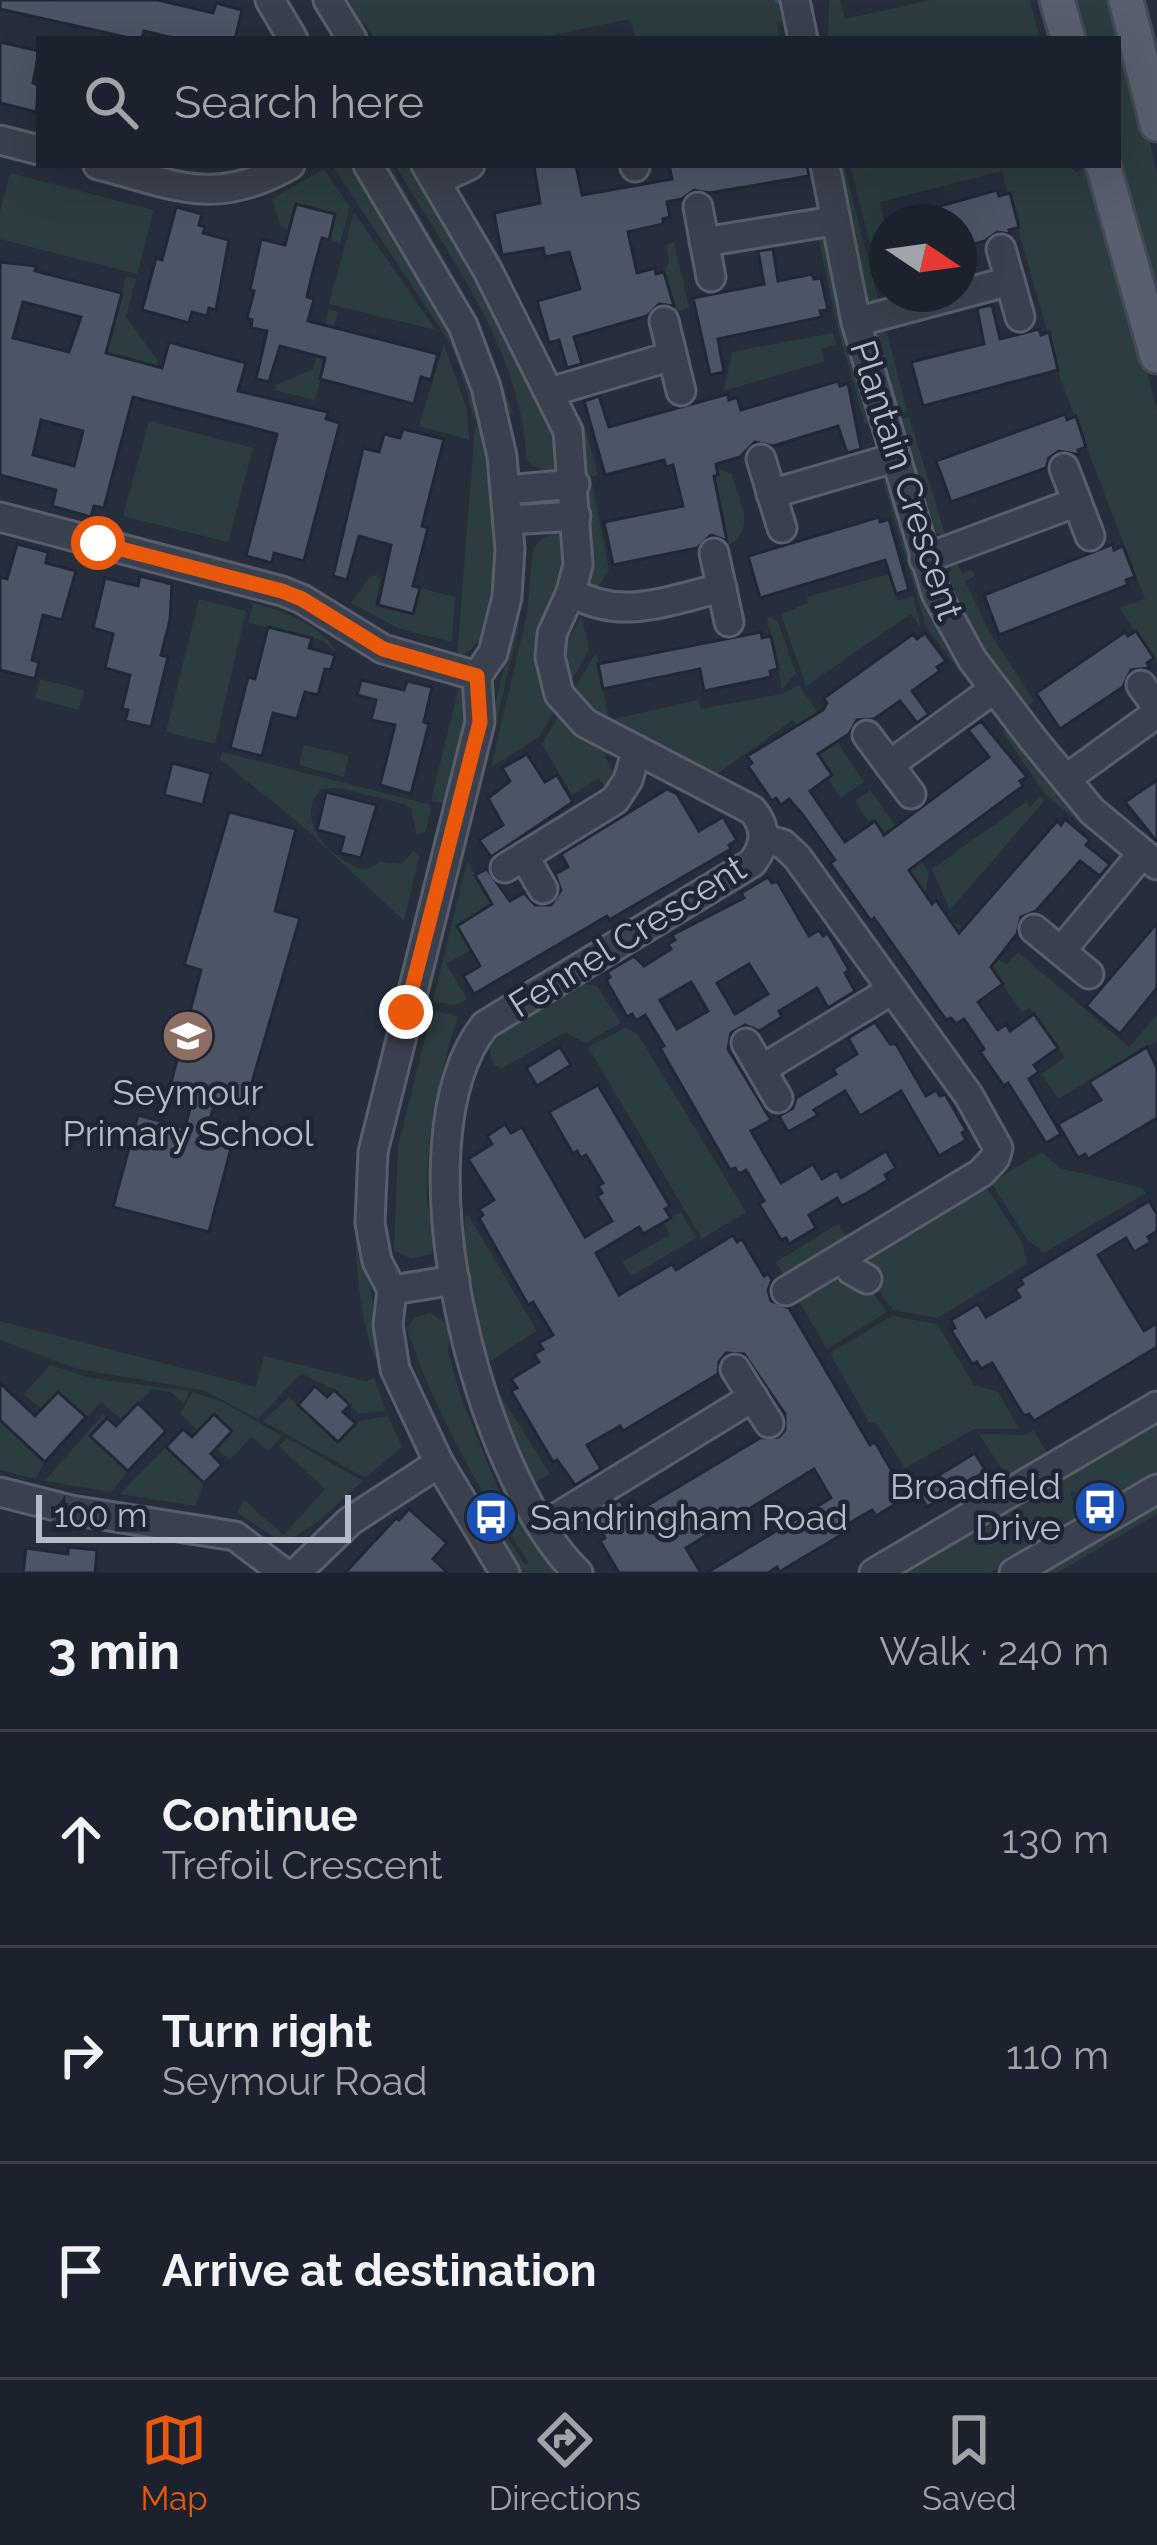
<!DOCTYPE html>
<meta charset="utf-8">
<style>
body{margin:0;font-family:Raleway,sans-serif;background:#252a35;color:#f1f3f6}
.compass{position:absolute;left:869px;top:204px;width:108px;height:108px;border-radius:50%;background:#1c222d;box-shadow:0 12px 48px #0002;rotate:103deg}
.scale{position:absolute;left:36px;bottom:30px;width:315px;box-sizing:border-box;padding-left:12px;border:6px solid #b6bbc8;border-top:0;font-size:33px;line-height:42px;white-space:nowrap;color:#b6bbc8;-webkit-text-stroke:9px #1f2532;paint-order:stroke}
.stop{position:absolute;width:36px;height:36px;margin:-27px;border:9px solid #ea580c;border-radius:50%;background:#fff}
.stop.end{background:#ea580c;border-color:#fff;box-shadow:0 3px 12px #0008}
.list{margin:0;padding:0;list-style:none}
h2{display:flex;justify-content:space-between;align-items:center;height:156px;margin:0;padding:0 48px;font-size:51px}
h2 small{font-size:39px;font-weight:400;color:#a0a4aa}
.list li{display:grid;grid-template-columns:78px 1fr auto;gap:36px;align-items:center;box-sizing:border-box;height:216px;padding:0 48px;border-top:3px solid #3a3f49}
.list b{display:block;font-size:45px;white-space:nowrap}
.list p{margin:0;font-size:39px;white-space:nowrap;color:#a0a4aa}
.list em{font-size:39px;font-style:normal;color:#a0a4aa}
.icon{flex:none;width:66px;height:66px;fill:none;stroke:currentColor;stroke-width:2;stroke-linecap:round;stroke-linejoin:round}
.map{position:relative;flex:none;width:1157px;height:1573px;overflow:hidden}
.search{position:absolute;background:#1c222d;box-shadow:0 12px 48px #0002;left:36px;right:36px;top:36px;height:132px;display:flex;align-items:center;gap:30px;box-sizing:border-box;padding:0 42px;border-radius:0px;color:#a0a4aa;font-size:45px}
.sheet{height:804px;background:#1c222d}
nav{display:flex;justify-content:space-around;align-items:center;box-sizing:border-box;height:168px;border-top:3px solid #3a3f49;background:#1c222d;font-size:33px;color:#a0a4aa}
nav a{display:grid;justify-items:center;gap:6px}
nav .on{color:#ea580c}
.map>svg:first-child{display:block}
</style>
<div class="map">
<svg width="1157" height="1573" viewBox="0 0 1157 1573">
<rect width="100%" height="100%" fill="#262e3c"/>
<g fill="#2b3d40">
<path d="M338,0H789L793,20L777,23L779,39H636L630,19L534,39H375L364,22L351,23Z"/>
<path d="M829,0H840L845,19L931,0H1030L1040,39H828Z"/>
<path d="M1069,0H1115L1157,172V305L1118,165V39H1079Z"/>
<path d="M332,165L356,166L431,291L460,350L483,420H474L460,367L448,340Z"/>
<path d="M383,165H390L479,320L513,413L506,415Z"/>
<path d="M395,165H417L454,229L565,452L557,476L544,479L542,469L531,465L526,458C522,350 447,254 395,165Z"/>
<path d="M834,165H844L879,303L866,299L861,293Z"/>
<path d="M850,165H1067L1076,172L1093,165L1157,410V663L1119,608L1145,599L1061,381L1002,171L880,202L887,234V273L878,276Z"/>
<path d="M324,169L350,207L340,243L329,240L335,214L296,204L289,230L281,228L272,199Z"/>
<path d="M10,173L154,210L137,274L0,239V212Z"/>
<path d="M354,212L436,330L329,304Z"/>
<path d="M818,236L829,247L875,422L865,424L837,326Z"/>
<path d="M674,242L689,308L675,312L664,272L669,262L666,245Z"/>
<path d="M126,277L136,279L126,317L158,361L157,367L106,353Z"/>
<path d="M329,309L338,312L315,400L275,390L276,385L313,369Z"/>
<path d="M885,325L907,411L891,416L872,342L874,334Z"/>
<path d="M833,333L836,344L821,349L825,361L724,391L732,352Z"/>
<path d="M444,344L467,410L469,440L419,426Z"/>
<path d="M909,417L946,537L928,529L892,421Z"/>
<path d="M149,421L253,448L228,542L123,516Z"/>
<path d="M584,423L598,474L591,477L609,571L595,591L585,572L580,426Z"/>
<path d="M484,425C494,475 519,638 457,657L475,427Z"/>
<path d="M717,467L731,474C740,501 757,528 728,546L715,478L719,476Z"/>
<path d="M882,478L891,484L970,674L969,684L926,626Z"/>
<path d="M558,532L570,544L552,704L555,710L539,737L491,767L527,614L533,549L542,538Z"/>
<path d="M526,543L518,630L476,807L470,804L514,629L520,550Z"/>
<path d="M956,560L962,573L972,570L975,576L965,581L990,633L1034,701L1021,711L978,654L944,581Z"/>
<path d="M889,574L898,601L913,596L921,628L911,614L806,686L781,614L808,603L806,597Z"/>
<path d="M371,575L381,578L375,604L413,614L420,588L455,597L452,642L400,629L351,603Z"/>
<path d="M199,599L246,611L215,744L166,732Z"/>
<path d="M253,603C282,610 323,626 336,652L322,640L248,623Z"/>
<path d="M582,617L589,650L570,683L565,643Z"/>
<path d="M771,617L778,622L796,673L782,689L767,618Z"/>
<path d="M596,653L608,715L597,717L574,689Z"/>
<path d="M40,679L84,690L79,710L35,698Z"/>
<path d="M799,685L864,782L841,798L827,778L832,774L793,720L717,774L609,720L698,700L701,709L782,694Z"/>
<path d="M459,686C479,720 455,769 447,804L431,801Z"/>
<path d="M559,716L570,728L610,751L605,757L615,774L607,790L599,778L572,795L542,744Z"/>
<path d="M1011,724L1113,840L1117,854L1045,794L1002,731Z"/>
<path d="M304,745L349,756L344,777L299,765Z"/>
<path d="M222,752L428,804L431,810L425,832L417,835L411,809L404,804L340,788L321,789C292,821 332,861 365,870L381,862L401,864L414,851L419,857L404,921L307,830L220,759Z"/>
<path d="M870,790L929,872L925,893L873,819L868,821L855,801Z"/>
<path d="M1040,796L1044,801L950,910L932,869L1026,802L1030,807Z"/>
<path d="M467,861L492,904L457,926L471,950L446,964L467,999C457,1008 445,1004 433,1001Z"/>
<path d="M947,916L1006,965L1018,952L1129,1047L1157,1015V1041L1058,1099L1042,1074L1065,1057L1037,1027L1041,1023L1030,1008L1022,1012L974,945L970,947Z"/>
<path d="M581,983L597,986L621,1023L585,1043L565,1032L501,1069L493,1064L489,1049L496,1034Z"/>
<path d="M432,1011L458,1016C443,1064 430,1113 428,1163C427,1175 426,1189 427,1201C430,1222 440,1231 431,1254L411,1259L394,1250L398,1146Z"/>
<path d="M625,1028L637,1033L746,1212L702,1239L588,1047Z"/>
<path d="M1042,1152L1060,1168L1142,1188L1146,1193L1044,1253L1027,1239L991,1183Z"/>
<path d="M985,1185L1022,1242L1027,1264L937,1318L893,1310C879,1290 858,1272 876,1249Z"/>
<path d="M681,1212L696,1238L631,1276L622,1262L670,1235L664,1222Z"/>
<path d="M465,1215L469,1216L537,1331L487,1363L464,1253Z"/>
<path d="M838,1224L850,1243L787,1281L776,1262Z"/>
<path d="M355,1227H361L383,1371C360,1341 356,1265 355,1227Z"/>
<path d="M838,1275L866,1283L887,1312L827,1349L796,1296Z"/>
<path d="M430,1313L451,1326L448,1353L462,1400L505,1506L498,1510L490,1505C457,1447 427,1391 407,1328L415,1317Z"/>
<path d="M892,1316L937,1324L974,1385L998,1392L1019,1429H974L905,1468L876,1423L869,1422L830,1353Z"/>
<path d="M0,1321L256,1387L264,1356L366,1381L374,1378L386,1411L359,1414L334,1390L305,1375L298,1376L258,1419L204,1390L78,1369L0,1340Z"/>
<path d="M50,1365L90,1378L189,1391L184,1404L171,1392L152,1389L122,1420L101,1402L70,1436L60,1428L77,1409L59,1392L42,1410L24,1394Z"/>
<path d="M490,1379L550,1474L528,1486Z"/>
<path d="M193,1392L225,1403L282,1436L268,1451L251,1437L230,1460L216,1448L231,1431H198L180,1413Z"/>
<path d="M289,1397L338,1442L359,1421L388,1416L402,1447L365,1478L263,1421Z"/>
<path d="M103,1414L107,1418L91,1436L128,1471L111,1492L45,1481Z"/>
<path d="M1157,1416V1475L1112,1503L1106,1496L1085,1510L1074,1490L1070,1494L1080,1513L1073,1519L1076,1524L990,1573H893Z"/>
<path d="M0,1420L45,1462L35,1479L0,1470Z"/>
<path d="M1033,1430L1050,1457L1009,1480L979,1434L1025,1435Z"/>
<path d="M287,1438L363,1481L316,1523L284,1543L237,1513L244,1500L284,1535L325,1489L279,1446Z"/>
<path d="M166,1447L204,1483L195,1506L120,1494Z"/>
<path d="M1157,1503V1514L1057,1573H1039Z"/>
<path d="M522,1508L564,1573H521L497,1535L503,1530L525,1565L529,1563L501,1521Z"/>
</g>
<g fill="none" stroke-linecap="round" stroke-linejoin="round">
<path stroke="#3d4a64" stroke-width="6" d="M777,0L780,1"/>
</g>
<g fill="#4c5565" stroke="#212734" stroke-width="3" fill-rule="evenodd">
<path d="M0,0H158L213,13L216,3L242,10L235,39H178L144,31L142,39H134L0,9Z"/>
<path d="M0,42L39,51L33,83L39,85L36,112L0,103Z"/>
<path d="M545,165H576L582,195L672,179L669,165H807L809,176L709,193L694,190L682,199L667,202L670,217L663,219V224L628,232L637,273L655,268L656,274L664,272L674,306L659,304L647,316L574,337L582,364L567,368L559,340L549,343L537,301L580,289L569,252L545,257L543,248L502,255L494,213L540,203L534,167Z"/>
<path d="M997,190L999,196L1010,193L1019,227L1009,230L1010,234L997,232L985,241L959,248V222H902L901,217Z"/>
<path d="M296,204L335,214L329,240L322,238L311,279L307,297L314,299L308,321L438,354L431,380L421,377L414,404L320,379L325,358L280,346L269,382L256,379L267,331L251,328L252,320L247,318L254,291L250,290L261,239L285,245Z"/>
<path d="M176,207L202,214L199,225L205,227L203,233L229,240L216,310L209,308L207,316L192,312L189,323L142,310L156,258L162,260Z"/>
<path d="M773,249L778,281L812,274L814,279L821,278L828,310L820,311L822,317L718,339L724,372L710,375L693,298L764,284L758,251Z"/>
<path d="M0,262L36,266L35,271L122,293L106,353L162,368L169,342L246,363L238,391L328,412L326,419L340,423L304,561L274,553L272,563L246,556L277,434L133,397L104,508L94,506L91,517L52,506L56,490L0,475ZM23,302L81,317L69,352L13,338ZM41,420L83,431L74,466L33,455Z"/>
<path d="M992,305L1000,339L1039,329L1041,335L1049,332L1058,370L923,406L911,362L984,344L977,308Z"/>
<path d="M838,381L840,386L848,383L861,449L847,453L838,426L773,446L755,442L740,457L716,464L718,475L714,476L727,541L711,535L697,548L613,565L604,522L683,506L673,465L666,467L664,460L605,475L584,401L599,396L609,427L728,394L729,400L737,397L741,410Z"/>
<path d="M1065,414L1067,420L1076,416L1086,447L1078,450L1080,455L1059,451L1049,458L1046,468L951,502L936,461Z"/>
<path d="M403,429L444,439L422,526L428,528L413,586L420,588L413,614L378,605L391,545L359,536L347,580L333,576L363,448L379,452L384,434L400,438Z"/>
<path d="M879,517L880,522L889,519L909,590L896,594L885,560L760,598L748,556Z"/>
<path d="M17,544L48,552L46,563L76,571L62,620L43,615L32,660L39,662L35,679L0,670V577L7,579Z"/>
<path d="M1113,544L1114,550L1123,546L1135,577L1126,580L1128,585L999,635L984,595Z"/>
<path d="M140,576L172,584L170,620L161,655L168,657L151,727L125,721L128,710L122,709L130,675L105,668L113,634L93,628L105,578L138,586Z"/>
<path d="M268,627L312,638L309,648L335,655L331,670L325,669L318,695L305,692L297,719L273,713L262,756L230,748L248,677L255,679Z"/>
<path d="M1136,631L1154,658L1147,663L1150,668L1131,670L1123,687L1060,729L1036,693L1125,632L1128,636Z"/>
<path d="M761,632L762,638L771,636L778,669L770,671L771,677L704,691L700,669L603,689L598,664Z"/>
<path d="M925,633L946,661L937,667L940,671L912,691L929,714L917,723L900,701L874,719L857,720L849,734L818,754L832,775L810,791L845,842L875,821L884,835L989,757L968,730L981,721L1027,777L1020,781L1023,786L909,870L932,904L936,900L959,933L1057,821L1061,825L1065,819L1090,840L1086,845L1110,864L1100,876L1080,861L1036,911L1021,917L1017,934L991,967L1003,984L978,1002L998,1030L1006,1024L1010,1031L1034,1014L1058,1048L1034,1065L1039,1072L1029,1079L1061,1134L1046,1143L1008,1083L1004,1086L980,1052L984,1049L964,1019L956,1024L951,1018L946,1020L874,918L871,921L830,863L835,860L802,814L789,799L781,805L776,798L772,801L748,766L752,763L747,756L823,710L827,703L824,698L913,634L917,639Z"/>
<path d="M361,680L404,690L407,681L432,687L424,722L429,724L411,794L380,785L395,725L371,720L376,700L357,695Z"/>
<path d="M527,754L545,782L557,775L573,802L491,857L479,840L503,825L488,798L510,781L502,768Z"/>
<path d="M172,763L211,773L203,805L164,795Z"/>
<path d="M1157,780V842L1125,802Z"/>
<path d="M667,789L677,794L699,831L723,817L737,840L729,845L731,849L609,920L607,916L474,994L463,976L480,966L457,926L492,904L475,875L487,869L510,901L524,893L535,905H551L561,890L555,874L568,867L561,854Z"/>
<path d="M326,792L377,805L361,858L340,853L344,837L317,830Z"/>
<path d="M229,812L296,829L275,911L300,918L244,1110L215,1102L206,1134L233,1141L209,1232L113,1207L138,1115L185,1128L193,1097L169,1090L201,970L184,965Z"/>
<path d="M768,877L772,883L777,881L809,936L819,930L823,936L828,933L849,970L845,973L855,991L828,1008L817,988L779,1011L782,1017L759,1031L745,1025L731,1033L728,1049L771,1120L751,1131L781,1183L813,1164L822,1179L837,1170L841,1178L886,1151L896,1168L885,1175L888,1180L865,1194L842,1206L837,1198L809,1215L816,1228L789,1244L786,1238L781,1240L759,1204L764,1201L746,1170L739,1174L735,1168L730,1170L660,1048L664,1046L645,1015L636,1021L632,1014L627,1017L606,980L610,977L607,972L634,956L644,966L671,949L668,944L675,940L672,935L744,898L741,893ZM749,964L768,994L735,1014L717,983ZM691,982L708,1011L677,1029L660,1000Z"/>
<path d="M1157,923V988L1120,1034L1086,1006Z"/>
<path d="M875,1022L890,1044H896L926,1096L936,1090L940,1096L945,1094L966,1130L962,1133L966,1140L939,1156L901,1091L860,1116L845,1091L814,1110L818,1115L788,1132L779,1116L793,1108L796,1098L836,1074L833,1069L857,1054L848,1038Z"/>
<path d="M560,1047L571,1065L537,1086L526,1068Z"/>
<path d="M1147,1047L1157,1068V1118L1088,1159L1085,1154L1078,1158L1058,1124L1101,1100L1089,1082Z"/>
<path d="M598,1085L670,1206L665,1209L671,1218L643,1234L639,1227L596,1253L619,1295L672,1264L676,1270L733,1235L737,1242L742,1239L764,1276L768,1273L772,1280L768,1290L771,1301L789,1308L870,1445L875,1442L907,1497L876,1516L872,1510L838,1530L841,1535L779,1572L777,1567L768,1573H706L831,1498L814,1469L686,1548L701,1573H619L600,1541L605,1538L594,1516L620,1500L628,1514L642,1506L643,1508L760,1438L779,1437L785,1430V1414L744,1354L726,1353L719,1362L718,1374L623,1431L620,1426L587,1445L601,1469L575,1485L557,1460L553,1462L511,1391L517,1388L511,1379L539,1362L534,1354L543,1349L539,1343L553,1335L533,1302L528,1305L479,1218L483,1215L479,1209L494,1200L468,1159L492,1144L487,1136L505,1124L511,1133L522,1127L585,1237L612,1221L597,1196L602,1193L598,1186L603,1183L586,1155L581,1158L577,1151L573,1154L549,1112Z"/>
<path d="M1149,1201L1157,1214V1231L1148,1237L1151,1242L1134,1252L1126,1238L1098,1255L1144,1331L1157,1323V1347L1034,1421L1029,1414L1024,1416L992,1363L981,1369L977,1362L972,1364L951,1330L955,1328L951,1320L978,1304L986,1317L1020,1297L1015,1289L1023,1284L1020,1279Z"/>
<path d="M0,1383L35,1416L58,1392L86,1417L45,1462L0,1420Z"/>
<path d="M315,1386L327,1397L334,1390L350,1405L343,1412L356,1423L338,1442L298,1405Z"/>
<path d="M138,1403L166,1431L128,1471L90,1436L107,1418L116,1426Z"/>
<path d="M214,1414L232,1431L211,1454L222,1465L204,1483L166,1447L183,1429L192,1437Z"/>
<path d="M975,1453L986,1471L927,1507L916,1489Z"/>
<path d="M409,1509L447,1543L433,1559L448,1573H345L396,1518L399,1520Z"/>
<path d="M68,1547L97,1550L95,1573H23L26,1548L68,1554Z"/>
</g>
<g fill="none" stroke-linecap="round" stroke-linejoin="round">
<g stroke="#585e6b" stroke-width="33">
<g id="minor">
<path d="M270,0L293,39"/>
<path d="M328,0L352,39"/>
<path d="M795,0L803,39"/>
<path d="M0,140L39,150"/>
<path d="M98,165C178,185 213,208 290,165"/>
<path d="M368,165L463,326L486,387L502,456L510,549L507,597L493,653L477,676L480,722L373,1152L370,1223L377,1261L392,1290L388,1325L395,1369L439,1463L505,1573"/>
<path d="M426,165L488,271L568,431L578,565L571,592L552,634L550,657L559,694L585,723L752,810C767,827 766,845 752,863L485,1025C392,1142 478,1476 578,1573"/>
<path d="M635,165V167"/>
<path d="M825,165L856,322L936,593L972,659L1032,738L1092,811L1157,865"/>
<path d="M436,181L470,165"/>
<path d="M698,207L711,277"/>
<path d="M704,242L833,221"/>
<path d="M1001,249L1020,317"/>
<path d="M664,321L681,391"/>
<path d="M856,322L1010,281"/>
<path d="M550,392L672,356"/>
<path d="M761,459L782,528"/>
<path d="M1064,468L1090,536"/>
<path d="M507,490L575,484"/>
<path d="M771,494L894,458"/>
<path d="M0,517L282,591L302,599L383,649L477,676"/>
<path d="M509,520L576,516"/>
<path d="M714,553L729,622"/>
<path d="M924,559L1077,502"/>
<path d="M571,592C621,622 668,600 722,588"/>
<path d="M1141,685L1157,707"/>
<path d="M867,735L911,794"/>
<path d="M889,765L994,689"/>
<path d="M1066,779L1157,713"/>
<path d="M764,839L783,844L797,857L969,1096L998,1148L995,1158L981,1173L786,1291"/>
<path d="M524,856L543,889"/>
<path d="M505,868L615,800L628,780L637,750"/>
<path d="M1034,929L1089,974"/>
<path d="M1061,951L1141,855"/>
<path d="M746,1043L778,1098"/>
<path d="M762,1069L892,990"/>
<path d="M843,1257L851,1270L867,1279"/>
<path d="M392,1290L455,1280"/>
<path d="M735,1369L769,1423"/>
<path d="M0,1492L71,1510L235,1536L284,1573"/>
<path d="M543,1526L753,1397"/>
<path d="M296,1573L350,1521L439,1463"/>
<path d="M874,1573L1157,1406"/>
<path d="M1014,1573L1157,1489"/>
</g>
</g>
<g stroke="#434956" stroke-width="39">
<g id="major">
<path d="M1057,0L1068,39"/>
<path d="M1126,0L1157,124"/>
<path d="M1103,165L1157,356"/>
</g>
</g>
<use href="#minor" stroke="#3a404d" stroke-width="27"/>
<use href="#major" stroke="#585f6d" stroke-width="33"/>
</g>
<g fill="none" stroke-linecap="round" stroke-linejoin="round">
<path stroke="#ea580c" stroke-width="15" d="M98,543L282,591L302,599L383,649L477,676L480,722L406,1012"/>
</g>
<defs>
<g id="school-disc" transform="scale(2.7)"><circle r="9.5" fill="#8d6e63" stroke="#1f2532"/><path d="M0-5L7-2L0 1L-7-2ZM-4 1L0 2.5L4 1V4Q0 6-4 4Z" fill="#fff"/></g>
<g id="bus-disc" transform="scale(2.7)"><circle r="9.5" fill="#1a4fb4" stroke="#1f2532"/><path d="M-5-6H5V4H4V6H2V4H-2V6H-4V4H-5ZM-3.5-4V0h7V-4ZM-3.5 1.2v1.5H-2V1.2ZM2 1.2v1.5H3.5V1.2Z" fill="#fff"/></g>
</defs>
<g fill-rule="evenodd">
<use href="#school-disc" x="188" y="1036"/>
<use href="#bus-disc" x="1100" y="1507"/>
<use href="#bus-disc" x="491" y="1517"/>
</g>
<g text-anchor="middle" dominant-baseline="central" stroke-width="9" stroke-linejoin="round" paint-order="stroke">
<g font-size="36" fill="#b6bbc8" stroke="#1f2532">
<text transform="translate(907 480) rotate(72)">Plantain Crescent</text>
<text transform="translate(627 936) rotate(-32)">Fennel Crescent</text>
</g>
<g font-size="36" fill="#b6bbc8" stroke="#1f2532">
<text x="188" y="1092">Seymour<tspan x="188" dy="41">Primary School</tspan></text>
<text x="1061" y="1486" text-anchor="end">Broadfield<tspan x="1061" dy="41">Drive</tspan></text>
<text x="530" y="1517" text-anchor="start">Sandringham Road</text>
</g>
</g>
</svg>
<svg class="compass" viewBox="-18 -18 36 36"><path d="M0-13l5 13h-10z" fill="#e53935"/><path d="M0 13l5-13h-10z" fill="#a0a4aa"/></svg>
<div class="scale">100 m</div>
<div class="stop" style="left:98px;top:543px"></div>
<div class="stop end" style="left:406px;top:1012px"></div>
<div class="search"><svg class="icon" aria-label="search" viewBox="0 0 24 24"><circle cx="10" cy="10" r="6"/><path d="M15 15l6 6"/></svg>Search here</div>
</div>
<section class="sheet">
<h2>3 min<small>Walk · 240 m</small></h2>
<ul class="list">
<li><svg class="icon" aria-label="ahead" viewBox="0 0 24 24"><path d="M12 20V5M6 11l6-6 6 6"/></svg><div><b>Continue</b><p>Trefoil Crescent</p></div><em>130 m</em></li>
<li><svg class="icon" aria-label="right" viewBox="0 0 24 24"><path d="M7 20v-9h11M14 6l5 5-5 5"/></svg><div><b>Turn right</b><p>Seymour Road</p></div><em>110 m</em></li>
<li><svg class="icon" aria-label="arrive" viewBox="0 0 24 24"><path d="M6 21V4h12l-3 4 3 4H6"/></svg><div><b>Arrive at destination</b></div></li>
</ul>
</section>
<nav>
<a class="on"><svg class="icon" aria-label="map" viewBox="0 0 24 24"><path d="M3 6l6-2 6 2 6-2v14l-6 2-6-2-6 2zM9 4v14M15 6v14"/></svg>Map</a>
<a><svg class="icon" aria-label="directions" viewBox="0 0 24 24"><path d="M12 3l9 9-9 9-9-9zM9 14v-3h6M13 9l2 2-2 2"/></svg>Directions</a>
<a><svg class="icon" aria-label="saved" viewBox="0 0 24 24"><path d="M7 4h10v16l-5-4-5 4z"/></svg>Saved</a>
</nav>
